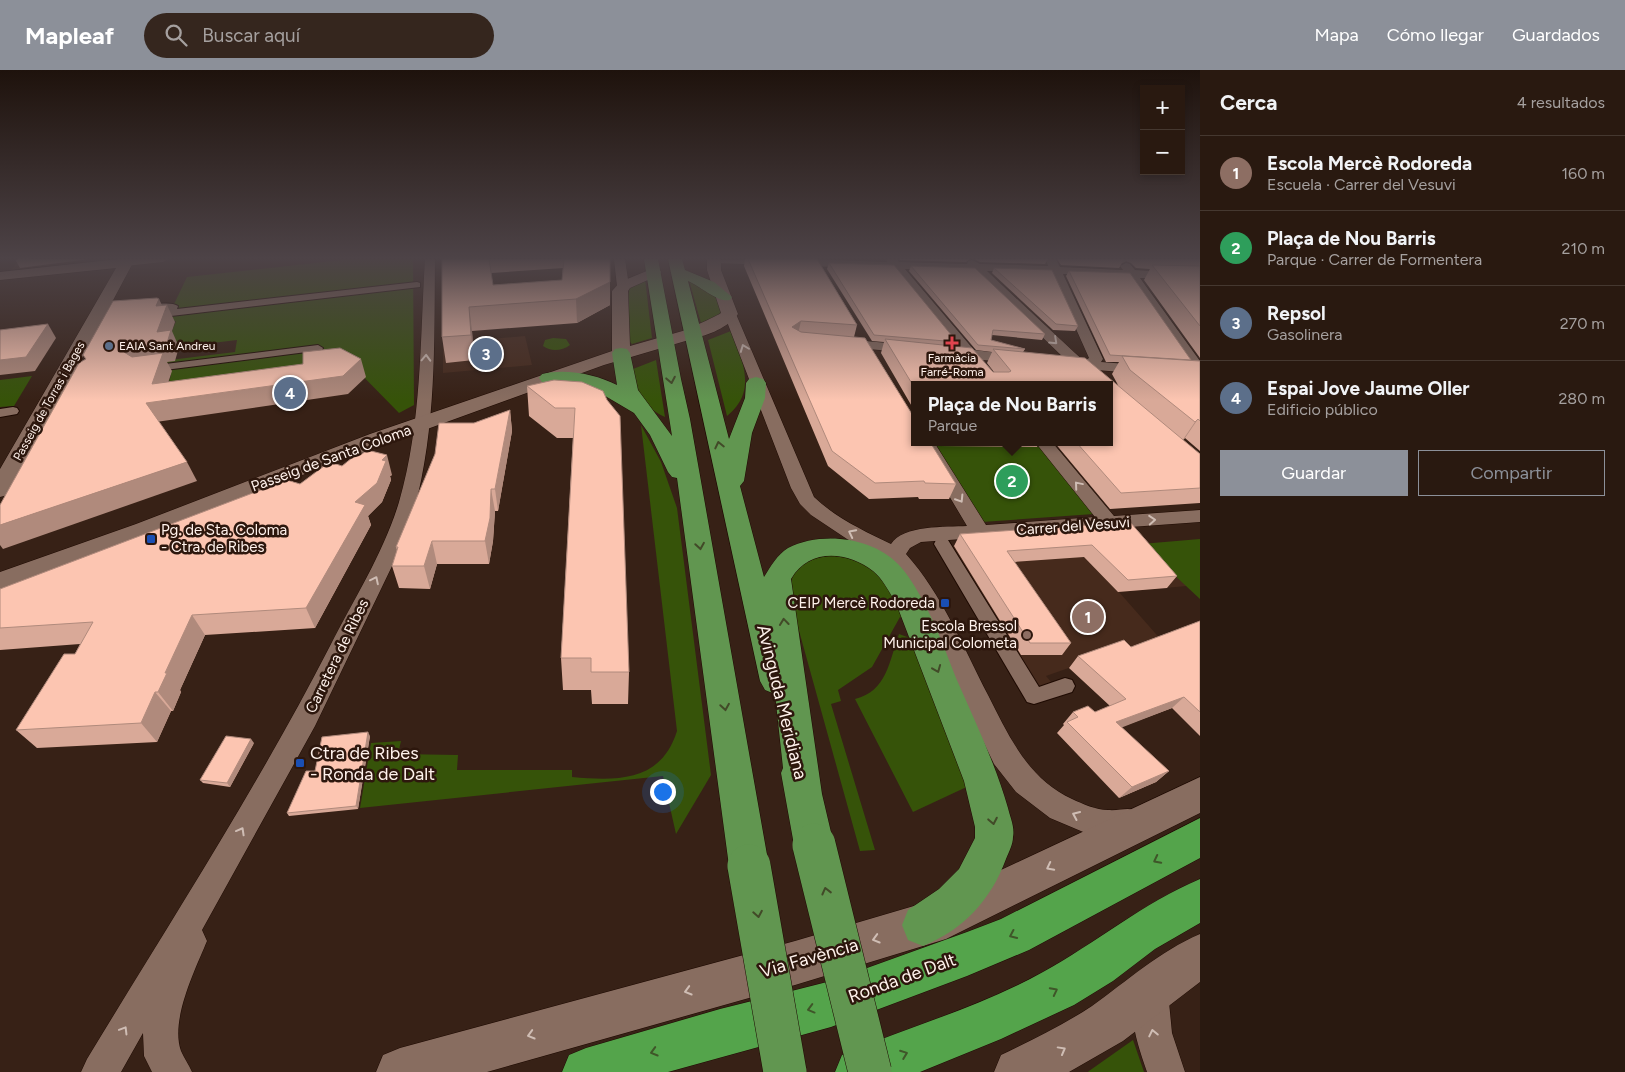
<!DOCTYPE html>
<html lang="es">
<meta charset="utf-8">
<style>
body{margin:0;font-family:Figtree,sans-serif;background:#35261e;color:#f1f3f6}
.controls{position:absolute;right:15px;top:15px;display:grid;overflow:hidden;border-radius:0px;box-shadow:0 2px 8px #0003}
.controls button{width:45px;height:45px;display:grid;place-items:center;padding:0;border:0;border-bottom:1px solid #453830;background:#291910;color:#f1f3f6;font:25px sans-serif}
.you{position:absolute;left:662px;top:721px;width:18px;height:18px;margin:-12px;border:4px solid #fff;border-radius:50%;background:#1a73e8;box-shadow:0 0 0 8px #1a73e833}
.badge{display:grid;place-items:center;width:32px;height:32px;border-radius:50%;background:#8c9099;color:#fff;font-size:16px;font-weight:700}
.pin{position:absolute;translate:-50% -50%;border:2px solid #fff;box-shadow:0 1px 5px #0006}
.popup{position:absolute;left:911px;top:311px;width:202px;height:65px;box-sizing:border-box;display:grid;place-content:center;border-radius:0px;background:#291910;filter:drop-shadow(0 1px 4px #0005);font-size:16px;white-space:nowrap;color:#a5a09f}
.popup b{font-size:19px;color:#f1f3f6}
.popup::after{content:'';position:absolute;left:50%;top:100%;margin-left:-10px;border:10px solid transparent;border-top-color:#291910}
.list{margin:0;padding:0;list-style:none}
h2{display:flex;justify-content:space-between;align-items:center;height:65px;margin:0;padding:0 20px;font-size:21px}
h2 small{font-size:16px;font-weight:400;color:#a5a09f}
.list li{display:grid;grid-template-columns:32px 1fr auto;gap:15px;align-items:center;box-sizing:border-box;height:75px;padding:0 20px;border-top:1px solid #453830}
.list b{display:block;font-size:19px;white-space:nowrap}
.list p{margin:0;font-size:16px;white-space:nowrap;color:#a5a09f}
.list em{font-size:16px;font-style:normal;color:#a5a09f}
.actions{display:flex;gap:10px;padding:15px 20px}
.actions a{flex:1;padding:11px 0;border:1px solid #8c9099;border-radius:0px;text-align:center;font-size:18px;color:#8c9099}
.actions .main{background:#8c9099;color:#fff}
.icon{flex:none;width:28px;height:28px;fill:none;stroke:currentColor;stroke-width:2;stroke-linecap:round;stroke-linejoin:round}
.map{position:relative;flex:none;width:1200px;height:1002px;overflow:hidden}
header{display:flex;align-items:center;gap:30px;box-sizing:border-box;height:70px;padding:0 25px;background:#8c9099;color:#fff}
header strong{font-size:24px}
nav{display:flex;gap:28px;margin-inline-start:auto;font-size:18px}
.search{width:350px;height:45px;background:#35261e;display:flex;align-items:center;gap:12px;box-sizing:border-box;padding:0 18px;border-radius:28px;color:#a5a09f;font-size:19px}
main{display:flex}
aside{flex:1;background:#291910}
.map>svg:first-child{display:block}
</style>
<header>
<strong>Mapleaf</strong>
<div class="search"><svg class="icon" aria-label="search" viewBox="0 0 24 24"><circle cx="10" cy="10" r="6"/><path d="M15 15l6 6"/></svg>Buscar aquí</div>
<nav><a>Mapa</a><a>Cómo llegar</a><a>Guardados</a></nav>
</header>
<main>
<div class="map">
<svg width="1200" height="1002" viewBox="0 0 1200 1002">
<rect width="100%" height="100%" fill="#372116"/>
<g fill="#462a1c">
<path d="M20,189H108L107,191L10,201Z"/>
<path d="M525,266L532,295L443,303V273Z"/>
<path d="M1130,464L1187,516L1119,522L1163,572L1114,582L1046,606L1052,613L1036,618L952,476Z"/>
</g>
<g fill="#365309">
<path d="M351,189H413L414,335L399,343L350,293L306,298V312L168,330L167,318L171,305L143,309L145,293L235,282L237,270L155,280L162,263L172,261L176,251L165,253L187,207Z"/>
<path d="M645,209L652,268L632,274L630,272L628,225L630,218Z"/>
<path d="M689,210L715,221L723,241L717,247L701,253Z"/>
<path d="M731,261L733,263C743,294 757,322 727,346L708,270Z"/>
<path d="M553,268L566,269L570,275C562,281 551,282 543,276L545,270Z"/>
<path d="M656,290L665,347C641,336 638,323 633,299Z"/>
<path d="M32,306L14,336L0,337V310Z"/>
<path d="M641,355L661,392L677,438L711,705L676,764L663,706L360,738L371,673L401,671L398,684L458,685L457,700H572V707C618,711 661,712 677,661Z"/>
<path d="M935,376L1040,377L1094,444L982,452Z"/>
<path d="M1200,469V529L1141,474Z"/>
<path d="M836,483L874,498L909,550L900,547L872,597L838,620L841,631L831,634L875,780L860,781L793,539C792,524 787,498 804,490C813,485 827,485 836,483Z"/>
<path d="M899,564L918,571L973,714L913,742L855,629C887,621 889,592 899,564Z"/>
<path d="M1133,970L1144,1002H1088L1089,1001Z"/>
</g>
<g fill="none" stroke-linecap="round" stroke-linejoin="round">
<g stroke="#1e0a02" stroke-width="2">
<g id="pedestrian">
<path d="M417,212L420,213V217L171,246L166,243L167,240L147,242L142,239C149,234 171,231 178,236L177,239Z"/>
<path d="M318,275L323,278L322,280L149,302L143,299L149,296Z"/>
<path d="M13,337L17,338L19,341L17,344L0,347V339Z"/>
<path d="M942,469L948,470L1039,617L1065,608L1072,610L1075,616L1072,622L1034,634L1027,632L934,474L936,470Z"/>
</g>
</g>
<g stroke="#1e0a02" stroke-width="1">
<g id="minor">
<path d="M129,189H168L163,192L126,196L120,193L122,191Z"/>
<path d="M425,189H435C434,286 437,371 407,465L315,656L202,860L207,871C195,900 170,950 181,981C184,988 189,995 192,1002H152L144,986L143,963L121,1002H81L87,989C170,852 257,718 330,576C354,529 384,482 399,432C422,353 420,270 425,189Z"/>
<path d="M614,189H625L629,216L627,219L623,220L617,216Z"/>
<path d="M806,189L887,192L886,189H897L899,192L967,194L968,191L972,190L980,194L1048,196L1046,189H1056L1060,197L1123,200L1120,196L1126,193L1130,194L1135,200L1200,204V210L1140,208L1200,291V308L1096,300L1112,315L1110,318V315H1095L1076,299L1063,297L1061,294L1066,290L974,201L905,199L974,280L1023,286L1025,289L1023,292L1018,293L982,290L1002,315H987L965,288L944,285L942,282L944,279H958L893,199L714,193L709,190ZM987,201L1051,203L1089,288L1084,291L1075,283ZM1063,204L1128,207L1191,299L1101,292L1103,289Z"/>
<path d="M730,240L736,244L814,427C836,448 864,461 891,474C903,455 946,457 967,456L917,372H934L986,455L1095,447L1035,372H1052L1114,446L1200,440V452L921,472L910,478L906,484C942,524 963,577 988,625C1009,666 1027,708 1072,729C1083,734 1096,740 1108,740C1122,741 1127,736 1141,742L1146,752L1141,762L1131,766L1107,769L1088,764L1050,748L1016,722L994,694L908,513L888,490L847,469L811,445L800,434L791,418L724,244Z"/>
<path d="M842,269L911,275L918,279L911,283L837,276L835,273L837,270Z"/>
<path d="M1150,904L1162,910L1168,922L1172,963L1185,1002H1147C1137,973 1125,939 1138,910Z"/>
</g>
</g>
<g stroke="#1e0a02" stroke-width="1">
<g id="tertiary">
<path d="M119,189H135L12,420L8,425L0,427V399L116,198L0,210V202Z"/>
<path d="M654,198L659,199L661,202L659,205L630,218L628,221L630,276L693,258L699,259L702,263L699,267L604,295L386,374L305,404L154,466L0,523V502L136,454L370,364L612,281V221L620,212Z"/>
<path d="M1200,707V743L946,869L795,915L487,1002H376L383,985L400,978L795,871L941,828Z"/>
<path d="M1200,864V912L1123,971L1069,1002H994L1001,985C1032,970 1063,955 1092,936C1127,911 1160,881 1200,864Z"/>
</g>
</g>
<g stroke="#1e0a02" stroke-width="1">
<path id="secondary" d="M707,189H721V200L738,244C729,257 702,270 687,267L684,263C689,257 712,249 721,243L707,200Z"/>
</g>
<g stroke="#1e0a02" stroke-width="1">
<g id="primary">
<path d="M644,189H658L681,309L690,349L769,796L763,810L749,816L735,810L729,796L677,408L672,407L668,402L650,365L634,343L590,317L542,312L539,308L542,304C565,298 596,304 617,315L612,283L615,279L621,278L627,279L630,283L638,320L672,366Z"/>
<path d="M668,189H682L685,200L714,212L732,227L730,230C718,233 700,216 688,211L729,369L745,328L746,313L749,309L756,307L763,309L766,313L765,328L752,363L744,411L740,416L764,507C771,496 777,485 788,478C821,461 872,467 898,494C908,504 916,518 923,531C936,555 946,582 956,608C975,651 995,693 1008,738C1010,747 1015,757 1013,767C1013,774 1009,782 1006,789C991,830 963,860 923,876L908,870L902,855L908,840L939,819L959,799L975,768V757L964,711L896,533C889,522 883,509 873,501C847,481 809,478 791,509L822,724L834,775L828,789L814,794L800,789L794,775L781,703L783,698L775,624L765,620L760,611Z"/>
</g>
</g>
<g stroke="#1e0a02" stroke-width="1">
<g id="trunk">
<path d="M1200,748V788L1029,880L967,906L831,957L668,1002H562L569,985L586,978L720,939L831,911L967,862L1001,849Z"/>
<path d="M1200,809V853L1155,879L1113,911L1074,935L1001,969L920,1002H835L842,985C908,957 980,937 1043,902C1096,873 1143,833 1200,809Z"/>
</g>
</g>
<use href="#pedestrian" fill="#886d60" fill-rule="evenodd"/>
<use href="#minor" fill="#886d60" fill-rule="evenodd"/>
<use href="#tertiary" fill="#886d60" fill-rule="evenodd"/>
<use href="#secondary" fill="#886d60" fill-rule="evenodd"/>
<use href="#primary" fill="#619650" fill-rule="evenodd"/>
<use href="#trunk" fill="#54a44b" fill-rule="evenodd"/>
<g stroke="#1e0a02" stroke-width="44" stroke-linecap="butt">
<g id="primary-bridge">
<path d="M814,775L870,1002"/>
<path d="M749,796L785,1002"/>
</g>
</g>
<use href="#primary-bridge" stroke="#619650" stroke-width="43"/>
</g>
<g fill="#d9a998" fill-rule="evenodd">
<path d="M442,189H610V235L577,253L472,261L474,290L446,293L442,267ZM563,198L562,210L493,215L491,203Z"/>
<path d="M745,189H817L857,255L854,267L914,372L956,414L949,429H919L918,427L869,429L828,396L744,196Z"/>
<path d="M899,189H970L966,192L900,190Z"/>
<path d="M974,189H1048L1045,194L980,192Z"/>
<path d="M1057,189H1200V288L1144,210L1150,199L1136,198L1131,193L1126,191L1122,193L1119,198L1061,195Z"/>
<path d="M829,193L957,272L956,276L993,302H994L987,293L992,282L976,280L909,201L911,196L1045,264L1042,270L992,265L991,270L1025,279L1023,282L1118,315L1112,304L1119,292H1106L1066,206L1069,201L1191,290L1200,291V381L1185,368L1183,370L1200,384V433L1110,439L1054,372H1110V315H914V340L881,283L884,272L872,271L827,199Z"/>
<path d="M994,198L1078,256L1075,261L1053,260L992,203Z"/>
<path d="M582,312L629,602L628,634H592L591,620H563L561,588L573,368H557L529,346L527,316Z"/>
<path d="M510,340L512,361L498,441H495L493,471L489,494H437L430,519L399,518L392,496L397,480L396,477L474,353Z"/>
<path d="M936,372H1039L1037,377L939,376Z"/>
<path d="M342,396L392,405L390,406L391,410L382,432L368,446L371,455L315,558L205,565L180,620L181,622L173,641H171L157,672L37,678L16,660L75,584L80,574L0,580V519L300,414L327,397Z"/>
<path d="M1130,452L1177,506L1167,518L1118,522L1084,487L1014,492L1071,573L1062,585H1021L954,476L960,464Z"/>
<path d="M1200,551V666L1172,638L1121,657L1169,701L1156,712L1119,728L1057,663L1064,655L1063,654L1073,642H1095L1110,636L1069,598L1078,586L1131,577Z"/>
<path d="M370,666L358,739L289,746L287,743L315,701Z"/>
<path d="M254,673L230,717L203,713L200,710Z"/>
</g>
<g fill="#b08a7c">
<path d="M30,189H90L20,198L16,191Z"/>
<path d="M1124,189H1127L1126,191L1122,193Z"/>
<path d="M610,212V235L577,253L576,229Z"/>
<path d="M159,229L165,241L167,235L175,252L172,261L179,277L175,291L167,292L172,301L162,331L361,289L366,307L348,324L156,352L146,333L141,295L124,282L157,262L156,236Z"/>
<path d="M469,237L472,261L474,290L471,265Z"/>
<path d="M801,251L798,264L792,257Z"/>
<path d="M48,254L56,268L35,301L0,305V290Z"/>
<path d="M510,340L512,361L498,441L495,419Z"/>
<path d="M1198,349L1185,368L1182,371L1195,352Z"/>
<path d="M387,385L392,405L390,406L391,410L382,432L368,446L371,455L315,558L306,538L355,432L382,390Z"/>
<path d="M187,392L197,411L3,479L0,475V455Z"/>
<path d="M491,419L495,441L493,471L489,494L485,471Z"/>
<path d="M432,471L437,494L430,519L424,496Z"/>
<path d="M192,545L205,565L180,620L181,622L173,641L158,622L165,603Z"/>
<path d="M155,622L171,641L157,672L141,653Z"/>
<path d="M1184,627L1172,638L1105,664L1116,652Z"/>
<path d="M368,662L370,666L358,739L356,736Z"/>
<path d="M251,669L254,673L230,717L227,713Z"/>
<path d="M1169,701L1156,712L1119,728L1132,717Z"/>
</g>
<g fill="#fcc5b1" stroke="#b08a7c">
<path d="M18,189H30L16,191Z"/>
<path d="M442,189H489L493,215L562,210L564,189H610V212L576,229L469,237L471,265L442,267Z"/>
<path d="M748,189H817L857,255L801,251L792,257L801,262L865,268L912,344L914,345V372H930L956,414L925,413L924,411L875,413L832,381Z"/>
<path d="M829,193L894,195L957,272L874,265Z"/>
<path d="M1152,195L1200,196V256Z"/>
<path d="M911,196L975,198L1045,264L993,260L991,270L1025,279L978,275Z"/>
<path d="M994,198L1052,200L1078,256L1056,254Z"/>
<path d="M1069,201L1130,203L1191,290L1110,285Z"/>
<path d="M157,228L159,229L156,236L167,235L157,262L171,260L167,273L132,278L124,282L132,287L163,283L152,314L303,294V282L340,278L361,289L343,306L146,333L187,392L0,455V435L79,293L86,289L83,285L113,231Z"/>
<path d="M48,254L26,287L0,290V260Z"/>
<path d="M885,269L972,278L993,302H1009L1011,301L993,279L1085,288L1200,384V418L1121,423L1076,372H1110V315H914V317Z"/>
<path d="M1122,286L1200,291V351L1198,349L1195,352L1130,300Z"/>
<path d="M554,310L582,312L603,321L607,330L620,346L629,602H591V588H561L575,338H555L527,316Z"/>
<path d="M510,340L495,419H491L490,448L485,471H432L424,496H392L398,477H396L435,384L439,353H474Z"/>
<path d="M367,380L387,385L382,390L386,391L377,413L355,432L365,435L306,538L192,545L165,603H167L158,622H155L141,653L16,660L64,584H75L93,552L0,558V519L287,410L300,414L324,396L327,397L333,393L342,396L358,383L362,384Z"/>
<path d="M1130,452L1177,506L1128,510L1092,475L1007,481L1071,573H1030L960,464Z"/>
<path d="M1200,551V642L1184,627L1116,652L1169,701L1132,717L1067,652L1078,647L1073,642L1088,636L1095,642L1126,629L1078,586L1124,570L1131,577Z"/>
<path d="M368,662L356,736L287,743L306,701H315L322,667Z"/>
<path d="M226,666L251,669L227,713L200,710Z"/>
</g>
<defs><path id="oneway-chevron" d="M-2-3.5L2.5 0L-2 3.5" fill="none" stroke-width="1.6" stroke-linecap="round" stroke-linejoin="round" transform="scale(1.25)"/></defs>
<g stroke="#cfbdb4">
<use href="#oneway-chevron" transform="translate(1054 271) rotate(43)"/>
<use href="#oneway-chevron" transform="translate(744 278) rotate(-111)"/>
<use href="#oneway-chevron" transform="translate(426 288) rotate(-88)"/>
<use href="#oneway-chevron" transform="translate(1078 415) rotate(-130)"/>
<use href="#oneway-chevron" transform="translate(960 429) rotate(58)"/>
<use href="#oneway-chevron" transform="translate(1152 450) rotate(-4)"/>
<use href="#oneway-chevron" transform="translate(852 463) rotate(-153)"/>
<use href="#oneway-chevron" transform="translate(375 510) rotate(-64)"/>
<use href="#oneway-chevron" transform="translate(1076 745) rotate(-156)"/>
<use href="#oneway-chevron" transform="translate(241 761) rotate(-61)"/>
<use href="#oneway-chevron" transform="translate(1050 797) rotate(153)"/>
<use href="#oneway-chevron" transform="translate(876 869) rotate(164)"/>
<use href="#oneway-chevron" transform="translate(688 921) rotate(164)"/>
<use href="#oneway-chevron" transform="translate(124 960) rotate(-59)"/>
<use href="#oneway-chevron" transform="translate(1153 963) rotate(-102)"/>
<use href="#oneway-chevron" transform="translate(531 965) rotate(164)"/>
<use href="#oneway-chevron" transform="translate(1062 980) rotate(-29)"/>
</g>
<g stroke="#424a28">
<use href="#oneway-chevron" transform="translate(671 310) rotate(79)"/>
<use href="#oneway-chevron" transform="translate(719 375) rotate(-103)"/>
<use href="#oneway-chevron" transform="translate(700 476) rotate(81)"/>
<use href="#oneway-chevron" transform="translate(784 552) rotate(-96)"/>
<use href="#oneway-chevron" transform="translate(937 599) rotate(68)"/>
<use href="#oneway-chevron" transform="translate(725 637) rotate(81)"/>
<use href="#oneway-chevron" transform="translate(993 751) rotate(79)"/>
<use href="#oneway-chevron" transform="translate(826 821) rotate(-104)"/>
<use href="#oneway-chevron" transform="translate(758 844) rotate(80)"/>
</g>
<g stroke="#3f5629">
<use href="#oneway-chevron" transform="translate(1157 790) rotate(153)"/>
<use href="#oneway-chevron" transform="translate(1013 865) rotate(155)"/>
<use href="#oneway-chevron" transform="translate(1054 921) rotate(-27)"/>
<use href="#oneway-chevron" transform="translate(811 939) rotate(165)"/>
<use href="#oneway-chevron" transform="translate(654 982) rotate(164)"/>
<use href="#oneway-chevron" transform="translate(904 984) rotate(-21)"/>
</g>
<linearGradient id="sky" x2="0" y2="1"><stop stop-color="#1e120c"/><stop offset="0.57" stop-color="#4d4347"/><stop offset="1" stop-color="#4d4347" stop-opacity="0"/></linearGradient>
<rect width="1200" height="330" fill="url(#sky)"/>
<path fill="#e0444e" stroke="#2d170d" stroke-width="2" d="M949.5 265.5h5v5h5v5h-5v5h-5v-5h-5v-5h5z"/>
<circle fill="#5c6f8a" stroke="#2d170d" stroke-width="2" cx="109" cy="276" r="5"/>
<g fill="#1a4fb4" stroke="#2d170d" stroke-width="2">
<rect x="146" y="464" width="10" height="10" rx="2.5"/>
<rect x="940" y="528" width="10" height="10" rx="2.5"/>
<rect x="295" y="688" width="10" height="10" rx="2.5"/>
</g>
<circle fill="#8d6e63" stroke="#2d170d" stroke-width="2" cx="1027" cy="565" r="5"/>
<g text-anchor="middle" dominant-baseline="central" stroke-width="5" stroke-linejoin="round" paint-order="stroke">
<g font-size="12" fill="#fff2ec" stroke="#2d170d" text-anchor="start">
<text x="119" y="276">EAIA Sant Andreu</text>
<text x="952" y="288" text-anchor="middle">Farmàcia<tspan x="952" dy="14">Farré-Roma</tspan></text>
</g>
<g font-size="12" fill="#fff2ec" stroke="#2d170d">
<text transform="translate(49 331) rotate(-61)">Passeig de Torras i Bages</text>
</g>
<g font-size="15" fill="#fff2ec" stroke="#2d170d">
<text transform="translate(331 388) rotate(-20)">Passeig de Santa Coloma</text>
<text transform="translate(1073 456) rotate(-4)">Carrer del Vesuvi</text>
<text transform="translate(337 586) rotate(-64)">Carretera de Ribes</text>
</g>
<g font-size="15" fill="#fff2ec" stroke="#2d170d" text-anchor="end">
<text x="161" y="460" text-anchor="start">Pg. de Sta. Coloma<tspan x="161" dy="17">- Ctra. de Ribes</tspan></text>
<text x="935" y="533">CEIP Mercè Rodoreda</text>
<text x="1017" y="556">Escola Bressol<tspan x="1017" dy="17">Municipal Colometa</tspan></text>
</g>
<g font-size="18" fill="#fff2ec" stroke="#2d170d">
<text transform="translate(782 632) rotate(76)">Avinguda Meridiana</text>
<text transform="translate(809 888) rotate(-16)">Via Favència</text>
<text transform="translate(902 908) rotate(-20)">Ronda de Dalt</text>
</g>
<g font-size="18" fill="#fff2ec" stroke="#2d170d" text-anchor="start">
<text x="310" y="683">Ctra de Ribes<tspan x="310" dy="21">- Ronda de Dalt</tspan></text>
</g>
</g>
</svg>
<div class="controls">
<button>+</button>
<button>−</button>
</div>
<div class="you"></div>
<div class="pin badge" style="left:1088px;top:547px;background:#8d6e63">1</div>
<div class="pin badge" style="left:1012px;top:411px;background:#2e9e5b">2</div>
<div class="popup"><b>Plaça de Nou Barris</b>Parque</div>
<div class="pin badge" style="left:486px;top:284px;background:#5c6f8a">3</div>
<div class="pin badge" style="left:290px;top:323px;background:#5c6f8a">4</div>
</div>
<aside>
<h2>Cerca<small>4 resultados</small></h2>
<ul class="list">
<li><span class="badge" style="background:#8d6e63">1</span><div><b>Escola Mercè Rodoreda</b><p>Escuela · Carrer del Vesuvi</p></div><em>160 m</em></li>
<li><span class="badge" style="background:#2e9e5b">2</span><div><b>Plaça de Nou Barris</b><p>Parque · Carrer de Formentera</p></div><em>210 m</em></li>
<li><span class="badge" style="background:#5c6f8a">3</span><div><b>Repsol</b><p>Gasolinera</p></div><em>270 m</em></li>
<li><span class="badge" style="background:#5c6f8a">4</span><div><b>Espai Jove Jaume Oller</b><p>Edificio público</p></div><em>280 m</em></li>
</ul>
<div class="actions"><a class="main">Guardar</a><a>Compartir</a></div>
</aside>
</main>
